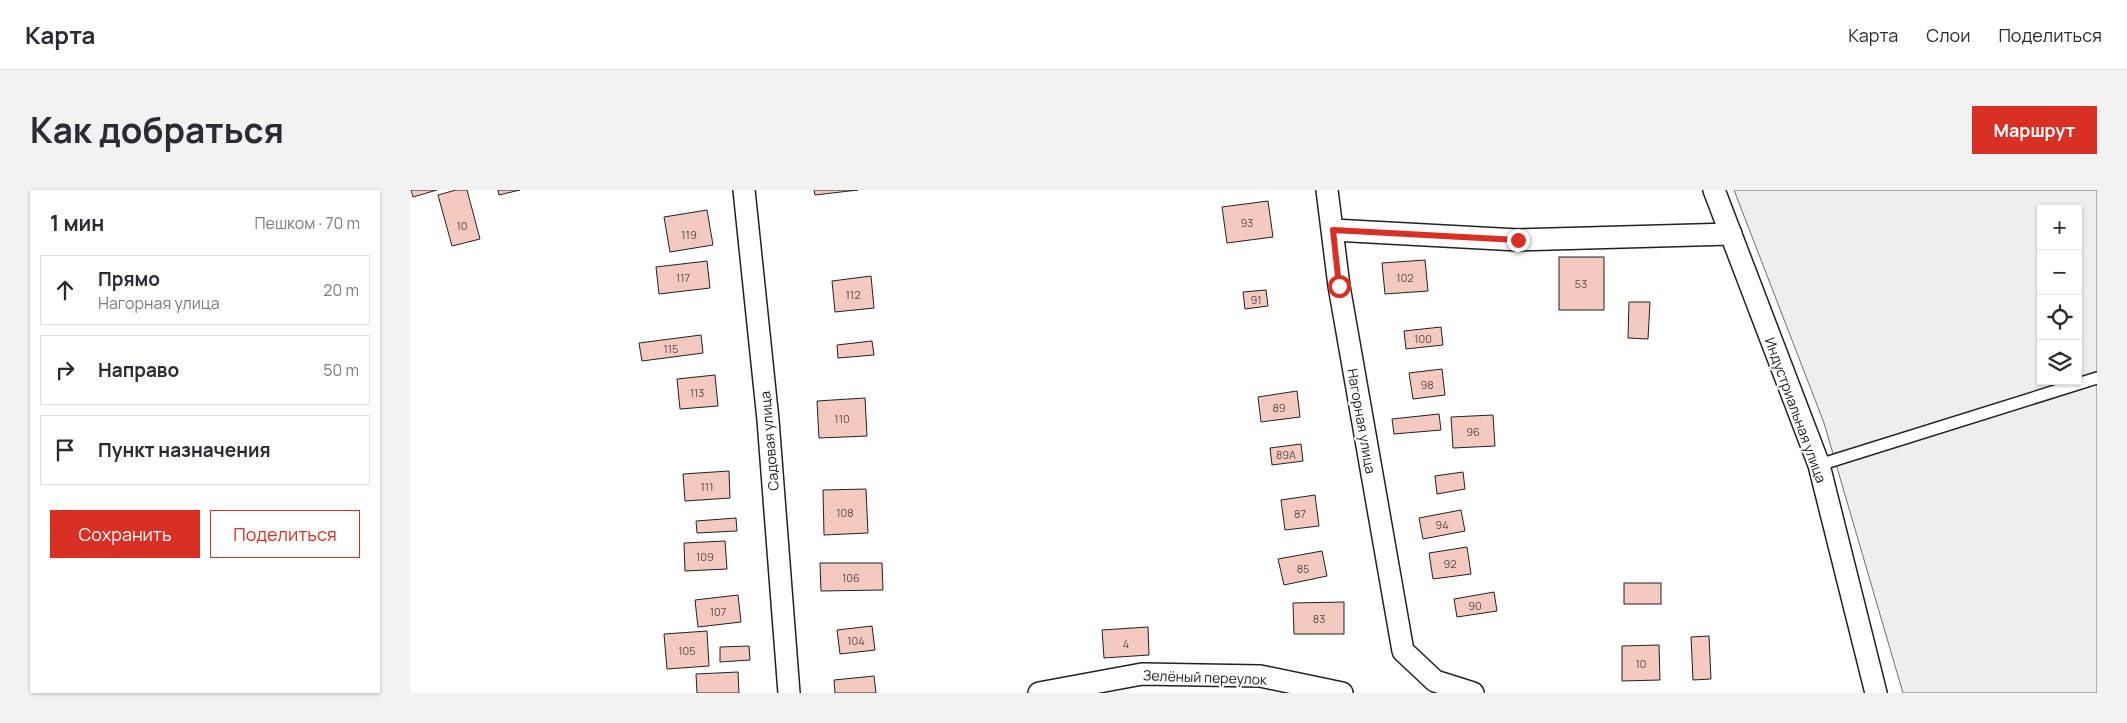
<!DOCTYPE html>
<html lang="ru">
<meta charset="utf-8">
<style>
body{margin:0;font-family:Manrope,sans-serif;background:#f2f2f3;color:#2b2b33}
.controls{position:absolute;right:15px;top:15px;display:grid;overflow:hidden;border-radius:0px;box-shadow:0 1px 4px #0004}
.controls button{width:45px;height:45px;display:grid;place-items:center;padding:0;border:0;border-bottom:1px solid #e1e1e2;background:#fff;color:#2b2b33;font:25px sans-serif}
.stop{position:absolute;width:15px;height:15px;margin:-11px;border:4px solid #d93025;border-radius:50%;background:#fff}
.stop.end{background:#d93025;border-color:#fff;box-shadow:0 1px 5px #0008}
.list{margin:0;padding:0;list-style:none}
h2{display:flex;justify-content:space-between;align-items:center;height:65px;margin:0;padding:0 20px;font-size:21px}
h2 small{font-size:16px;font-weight:400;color:#7c7c81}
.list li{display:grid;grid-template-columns:32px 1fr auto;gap:15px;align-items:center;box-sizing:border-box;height:70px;margin:0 10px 10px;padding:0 10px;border:1px solid #e1e1e2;border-radius:0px}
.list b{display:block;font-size:19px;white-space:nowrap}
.list p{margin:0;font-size:16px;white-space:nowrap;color:#7c7c81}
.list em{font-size:16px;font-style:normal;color:#7c7c81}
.actions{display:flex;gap:10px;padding:15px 20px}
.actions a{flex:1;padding:11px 0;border:1px solid #d93025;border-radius:0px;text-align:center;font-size:18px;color:#d93025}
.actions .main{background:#d93025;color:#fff}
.icon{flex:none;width:28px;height:28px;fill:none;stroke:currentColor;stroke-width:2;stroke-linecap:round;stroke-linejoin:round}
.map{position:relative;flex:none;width:1687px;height:503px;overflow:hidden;border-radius:0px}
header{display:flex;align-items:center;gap:30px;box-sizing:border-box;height:70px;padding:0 25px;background:#fff;border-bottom:1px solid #e1e1e2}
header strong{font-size:24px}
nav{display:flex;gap:28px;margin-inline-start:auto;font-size:18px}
.intro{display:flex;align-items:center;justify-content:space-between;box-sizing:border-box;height:120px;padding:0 30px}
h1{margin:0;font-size:35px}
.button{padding:12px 22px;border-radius:0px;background:#d93025;color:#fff;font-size:18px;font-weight:700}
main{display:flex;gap:30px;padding:0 30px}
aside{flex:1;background:#fff;border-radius:0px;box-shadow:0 1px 4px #0004}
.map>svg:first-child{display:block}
</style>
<header>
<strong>Карта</strong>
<nav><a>Карта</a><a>Слои</a><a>Поделиться</a></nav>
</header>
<div class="intro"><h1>Как добраться</h1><a class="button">Маршрут</a></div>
<main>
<aside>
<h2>1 мин<small>Пешком · 70 m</small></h2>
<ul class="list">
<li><svg class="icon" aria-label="ahead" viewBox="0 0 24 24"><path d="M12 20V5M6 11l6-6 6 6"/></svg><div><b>Прямо</b><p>Нагорная улица</p></div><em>20 m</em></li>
<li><svg class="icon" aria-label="right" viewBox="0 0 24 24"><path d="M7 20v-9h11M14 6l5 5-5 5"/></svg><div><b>Направо</b></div><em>50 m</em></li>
<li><svg class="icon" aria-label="arrive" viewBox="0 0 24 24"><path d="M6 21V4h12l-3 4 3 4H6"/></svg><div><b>Пункт назначения</b></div></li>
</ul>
<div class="actions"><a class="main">Сохранить</a><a>Поделиться</a></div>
</aside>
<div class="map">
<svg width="1687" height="503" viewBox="0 0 1687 503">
<rect width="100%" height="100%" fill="#fff"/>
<path fill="#eee" stroke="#6f6f6f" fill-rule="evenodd" d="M1324,0H1687V503H1493L1414,233ZM1631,19H1668V191H1631Z"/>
<g fill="#f3c9c0" stroke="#222">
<path d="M1,0H27L3,7Z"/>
<path d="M46,0H57L70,49L42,56L28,5Z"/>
<path d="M88,0H110L89,5Z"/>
<path d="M404,0H448L405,5Z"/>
<path d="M858,11L863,47L817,53L812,17Z"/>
<path d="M297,20L303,55L260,62L254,27Z"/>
<rect x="1149" y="67" width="45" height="53"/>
<path d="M1015,70L1018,101L975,104L972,73Z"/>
<path d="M297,71L300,98L249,104L246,77Z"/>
<path d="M461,86L464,118L425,122L422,91Z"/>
<path d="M856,100L858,116L835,119L833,102Z"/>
<path d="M1219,112H1240L1238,149L1218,148Z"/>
<path d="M1031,137L1033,155L996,159L994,141Z"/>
<path d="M291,145L293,163L232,171L229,153Z"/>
<path d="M462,151L464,165L428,168L427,155Z"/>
<path d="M1032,179L1035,205L1003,209L999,183Z"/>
<path d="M305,185L308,216L270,219L267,189Z"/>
<path d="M887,201L890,227L851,232L848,207Z"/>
<path d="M455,208L457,246L409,248L407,211Z"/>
<path d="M1029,224L1031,240L984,244L982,229Z"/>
<path d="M1083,225L1085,256L1043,258L1041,227Z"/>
<path d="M891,254L893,271L862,275L860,258Z"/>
<path d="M319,281L320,308L275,311L273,284Z"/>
<path d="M1053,282L1055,299L1027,304L1025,286Z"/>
<path d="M456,299L458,343L414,345L413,300Z"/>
<path d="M905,305L909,336L875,340L871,310Z"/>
<path d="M1051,320L1055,341L1013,349L1009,328Z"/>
<path d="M326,328L327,341L287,343L286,331Z"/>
<path d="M315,351L317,379L275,381L274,353Z"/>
<path d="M1057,357L1061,384L1023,389L1019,363Z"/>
<path d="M912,361L917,386L874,395L868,369Z"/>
<path d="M410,373H472L473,400L411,401Z"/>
<rect x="1214" y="393" width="37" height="21"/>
<path d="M1084,402L1087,421L1047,427L1044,409Z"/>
<path d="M328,405L331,432L288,437L285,410Z"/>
<path d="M934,412V444H884L883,413Z"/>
<path d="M462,436L465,460L430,464L427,440Z"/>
<path d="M738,437L739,465L694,468L692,440Z"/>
<path d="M297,441L299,476L257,479L254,444Z"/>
<path d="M1299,446L1301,489L1283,490L1281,447Z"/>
<path d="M1249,455L1250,490L1212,491V456Z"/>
<path d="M339,456L340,470L310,472V457Z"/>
<path d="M328,482L329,503H287L286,484Z"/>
<path d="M464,486L466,503H425L424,490Z"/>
</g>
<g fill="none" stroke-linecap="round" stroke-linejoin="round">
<g stroke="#222" stroke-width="14">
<path id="lane" d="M1409,275L1687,188"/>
</g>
<g stroke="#222" stroke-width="24">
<g id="street">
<path d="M334,0L358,230L379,503"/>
<path d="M917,0L929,96L993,461L1025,491L1063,503"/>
<path d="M1304,0L1409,275L1466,503"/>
<path d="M923,40L1108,50L1321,44"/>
<path d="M629,503L732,484L850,486L932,503"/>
</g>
</g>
<use href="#lane" stroke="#fff" stroke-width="11"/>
<use href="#street" stroke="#fff" stroke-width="21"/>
</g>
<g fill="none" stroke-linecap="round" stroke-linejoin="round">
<path stroke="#d93025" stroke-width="6" d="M929,96L923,40L1108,50"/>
</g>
<g text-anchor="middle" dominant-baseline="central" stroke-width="4" stroke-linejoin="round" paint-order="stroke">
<g font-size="11" fill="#564c4a">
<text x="837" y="32">93</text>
<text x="52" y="35">10</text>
<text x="279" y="44">119</text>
<text x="273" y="87">117</text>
<text x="995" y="87">102</text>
<text x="1171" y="93">53</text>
<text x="443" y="104">112</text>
<text x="846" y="109">91</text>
<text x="1013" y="148">100</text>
<text x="261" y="158">115</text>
<text x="1017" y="194">98</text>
<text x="287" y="202">113</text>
<text x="869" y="217">89</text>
<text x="432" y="228">110</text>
<text x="1063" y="241">96</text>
<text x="876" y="264">89А</text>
<text x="297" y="296">111</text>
<text x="435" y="322">108</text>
<text x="890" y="323">87</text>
<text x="1032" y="334">94</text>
<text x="295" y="366">109</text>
<text x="1040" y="373">92</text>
<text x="893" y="378">85</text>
<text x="441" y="387">106</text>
<text x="1065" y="415">90</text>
<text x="308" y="421">107</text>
<text x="909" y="428">83</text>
<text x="446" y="450">104</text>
<text x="716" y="453">4</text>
<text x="277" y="460">105</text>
<text x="1231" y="473">10</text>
</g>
<g font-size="14" fill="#222" stroke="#fff">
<text transform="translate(1386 220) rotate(70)">Индустриальная улица</text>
<text transform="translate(952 231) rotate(80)">Нагорная улица</text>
<text transform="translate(359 251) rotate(-95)">Садовая улица</text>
<text transform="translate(795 487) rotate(2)">Зелёный переулок</text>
</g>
</g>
</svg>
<div class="controls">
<button>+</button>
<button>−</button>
<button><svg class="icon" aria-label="locate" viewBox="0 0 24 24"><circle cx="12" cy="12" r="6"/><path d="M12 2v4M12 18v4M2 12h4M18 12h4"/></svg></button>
<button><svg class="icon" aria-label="layers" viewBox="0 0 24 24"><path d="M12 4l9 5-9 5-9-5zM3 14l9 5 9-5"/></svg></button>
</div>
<div class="stop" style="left:929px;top:96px"></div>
<div class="stop end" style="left:1108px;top:50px"></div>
</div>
</main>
